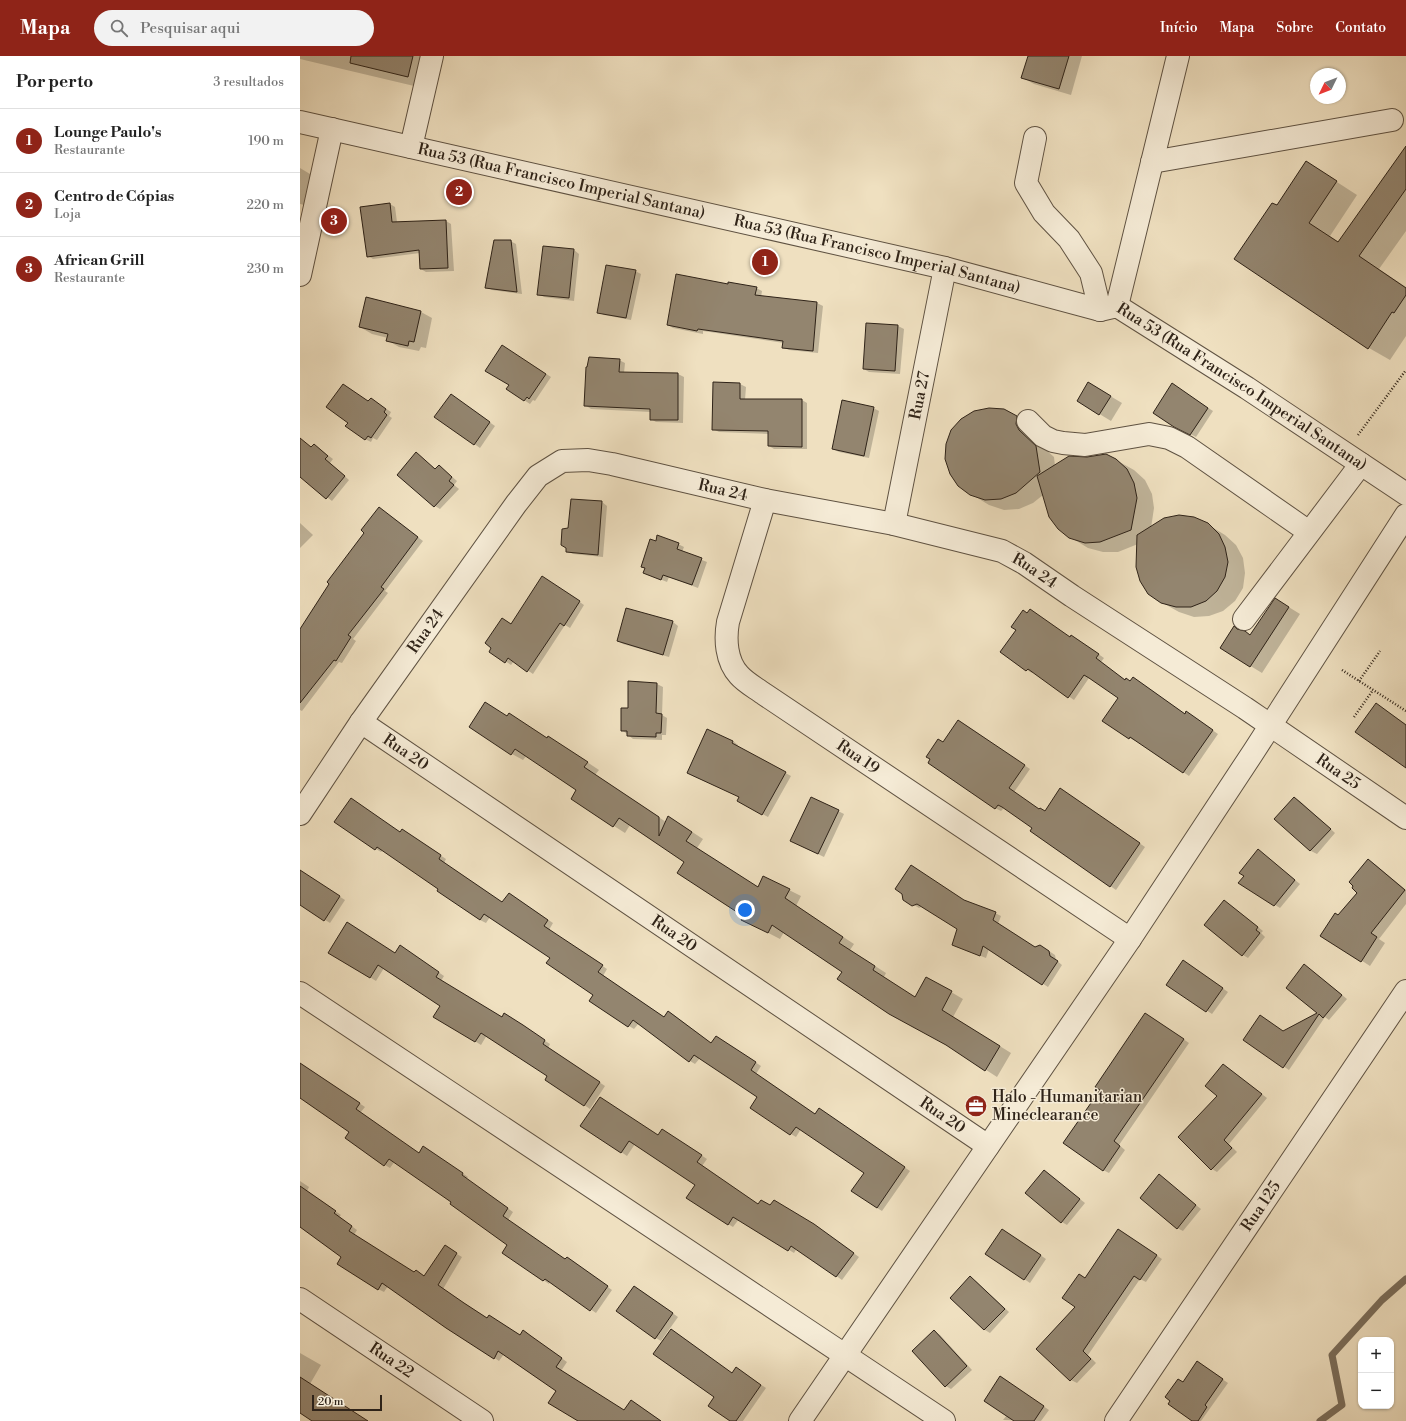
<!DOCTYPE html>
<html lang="pt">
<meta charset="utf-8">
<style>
body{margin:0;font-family:"Libre Bodoni",serif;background:#f2f2f2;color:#222}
.controls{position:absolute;right:12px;bottom:12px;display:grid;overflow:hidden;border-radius:8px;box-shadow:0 1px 3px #0004}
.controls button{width:36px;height:36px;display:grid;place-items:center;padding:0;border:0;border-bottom:1px solid #e0e0e0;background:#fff;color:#222;font:20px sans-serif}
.compass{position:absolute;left:1010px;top:12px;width:36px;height:36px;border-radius:50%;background:#fff;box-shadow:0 1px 3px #0004;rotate:227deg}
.scale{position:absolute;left:12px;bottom:10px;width:70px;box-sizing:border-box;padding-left:4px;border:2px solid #2f2318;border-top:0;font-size:11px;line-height:14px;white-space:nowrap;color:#2f2318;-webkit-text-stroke:3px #f5ebd6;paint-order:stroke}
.you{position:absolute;left:445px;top:854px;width:14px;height:14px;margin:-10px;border:3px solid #fff;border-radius:50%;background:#1a73e8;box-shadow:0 0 0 6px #1a73e833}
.badge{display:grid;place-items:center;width:26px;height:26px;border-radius:50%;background:#8f2418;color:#fff;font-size:13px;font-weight:700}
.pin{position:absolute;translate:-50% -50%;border:2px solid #fff;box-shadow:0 1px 4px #0006}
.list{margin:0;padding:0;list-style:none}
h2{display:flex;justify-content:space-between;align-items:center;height:52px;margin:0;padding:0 16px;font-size:17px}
h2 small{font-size:13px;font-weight:400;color:#767676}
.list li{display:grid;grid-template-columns:26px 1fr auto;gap:12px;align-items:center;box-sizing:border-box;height:64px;padding:0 16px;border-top:1px solid #e0e0e0}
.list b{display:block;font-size:15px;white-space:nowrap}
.list p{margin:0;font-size:13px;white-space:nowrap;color:#767676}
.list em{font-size:13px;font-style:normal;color:#767676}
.icon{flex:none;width:22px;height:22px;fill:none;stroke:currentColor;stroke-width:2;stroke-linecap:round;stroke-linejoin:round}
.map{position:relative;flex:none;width:1106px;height:1365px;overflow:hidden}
header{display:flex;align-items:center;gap:24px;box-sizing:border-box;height:56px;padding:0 20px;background:#8f2418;color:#fff}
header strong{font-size:19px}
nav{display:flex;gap:22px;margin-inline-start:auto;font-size:14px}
.search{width:280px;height:36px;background:#f2f2f2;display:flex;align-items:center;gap:10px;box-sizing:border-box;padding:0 14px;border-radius:22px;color:#767676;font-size:15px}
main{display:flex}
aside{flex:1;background:#fff}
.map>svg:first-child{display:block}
</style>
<header>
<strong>Mapa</strong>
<div class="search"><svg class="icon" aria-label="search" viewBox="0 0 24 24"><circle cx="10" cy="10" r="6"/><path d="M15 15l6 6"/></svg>Pesquisar aqui</div>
<nav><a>Início</a><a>Mapa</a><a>Sobre</a><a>Contato</a></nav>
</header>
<main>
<aside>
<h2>Por perto<small>3 resultados</small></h2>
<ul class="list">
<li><span class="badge">1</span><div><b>Lounge Paulo's</b><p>Restaurante</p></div><em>190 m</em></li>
<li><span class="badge">2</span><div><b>Centro de Cópias</b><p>Loja</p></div><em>220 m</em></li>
<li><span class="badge">3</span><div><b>African Grill</b><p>Restaurante</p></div><em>230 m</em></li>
</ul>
</aside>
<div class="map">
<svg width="1106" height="1365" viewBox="0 0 1106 1365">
<rect width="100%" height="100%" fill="#efe0c0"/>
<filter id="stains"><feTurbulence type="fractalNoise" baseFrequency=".005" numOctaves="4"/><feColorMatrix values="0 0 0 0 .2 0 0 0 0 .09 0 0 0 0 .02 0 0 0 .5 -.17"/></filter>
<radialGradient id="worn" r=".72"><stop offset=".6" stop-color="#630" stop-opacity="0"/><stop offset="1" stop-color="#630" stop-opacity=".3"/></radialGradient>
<g fill="#0003">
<path d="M0,0H139L131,34L0,3Z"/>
<path d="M729,0H782L771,39L734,28L723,22Z"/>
<path d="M1106,103V175L1079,213L1106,231V280L1090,304L1069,292L935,202L977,150L1006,106L1057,139L1030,180L1039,186Z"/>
<path d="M0,112L15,121L9,150L0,148Z"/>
<path d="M90,148L95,151L97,166L146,165L151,168L154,215L126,216L121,213L120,197L73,203L68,200Z"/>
<path d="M210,185L216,188L222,238L192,234L186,231Z"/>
<path d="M274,194L279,198L274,245L244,241L239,238Z"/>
<path d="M335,215L341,218L331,264L304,259L298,256Z"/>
<path d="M428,230L456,232L462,235L461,241L517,247L523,250L518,297L489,294L483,291L484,287L403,275V278L373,272L368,269Z"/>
<path d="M121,256L132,262L126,292L121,291L119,295L99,291L87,284L88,282L72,278L60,271Z"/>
<path d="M567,268L598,270L604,273L600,318L569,316L564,313Z"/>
<path d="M207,293L251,321L235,345L233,344L230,348L207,333L210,329Z"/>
<path d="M319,304L325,307L324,317L378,318L384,321L383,367L356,366L351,363V356L291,353L285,349Z"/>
<path d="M414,327L440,328L446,331L445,344H502L507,347V393H474L469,390V378L419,376L413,373Z"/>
<path d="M877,332L913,355L896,381L881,373Z"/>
<path d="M800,334L822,347L811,365L778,345Z"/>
<path d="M156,343L195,370L180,392L136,361Z"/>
<path d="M69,346H76L91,356L89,360L92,362L77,384L73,382L71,386L65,383L49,367Z"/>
<path d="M573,352L579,355L569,402L539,396L533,393Z"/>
<path d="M717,361L734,371L736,385L754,401L755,410L816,404L834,414L845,424L852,438L854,452L851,472L907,468L925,479L936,489L943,502L945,517L943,532L935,545L923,555L909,560L894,561L879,556L861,546L838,488L818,496H803L788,492L770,481L743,439L733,447L719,453L704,454L689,449L671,438Z"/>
<path d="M14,389L33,403L30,407L49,424L32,445L0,420V397L12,392Z"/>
<path d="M117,398L136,414L139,411L144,414L157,425L154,429L159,433L140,453L135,450L99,418Z"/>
<path d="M302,446L307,450L303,501L273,498L267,495L269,473Z"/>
<path d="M79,452L123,485L85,535L88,537L53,583L56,585L42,607L39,606L2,655L0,654V575L66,476Z"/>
<path d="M0,467L13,479L0,492Z"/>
<path d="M378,488L384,491L382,496L407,506L398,532L369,521L367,526L350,519L346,513L342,511Z"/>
<path d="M248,524L284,549L270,572L265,569L233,618L214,605L211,609L190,595Z"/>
<path d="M987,550L1000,558L962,617L921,592L934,571L951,580Z"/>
<path d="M373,566L378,570L369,601L323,588L318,585Z"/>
<path d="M770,581L777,583L804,602L801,606L825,625L885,658L892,660L918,678L889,720L836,684L835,685L830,682L804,664L820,642L789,622L774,644L733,616L732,617L727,614L701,596Z"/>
<path d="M329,626L357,628L363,631L362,659L367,662L366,679H362V684L333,683L322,674L329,653Z"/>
<path d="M1076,648L1106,668V711Z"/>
<path d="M207,661L247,683L249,681L260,688L299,714L295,719L366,766L380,768L403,783L397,792L458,832L489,834L501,840L496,850L554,888L550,894L586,917L584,921L616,942L627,922L663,943L653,961L711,997L697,1021L649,990L543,915L484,876L480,883L443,864L444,860L386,806L330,769L325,777L314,770L278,734L227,699L223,704L212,698Z"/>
<path d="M659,665L730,713L714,736L740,754L745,756L766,737L845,791L816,834L731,775L734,772L704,752L701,755L695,752L643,687Z"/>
<path d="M433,685L438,689L437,691L491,720L468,761L438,745L440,741L393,720Z"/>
<path d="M995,742L1000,745L1035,777L1017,798L1011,795L976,763Z"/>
<path d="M538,755L544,758L524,801L497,788Z"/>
<path d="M36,766L107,777L146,803L144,807L203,847L214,841L253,867L249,874L307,913L303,920L364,961L369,956L374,959L412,988L422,984L461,1010L456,1018L516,1059L524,1057L610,1115L582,1155L577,1152L565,1117L501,1073L496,1081L491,1078L458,1041L400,1002L395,1008L390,1005L339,967L334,973L329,970L290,944L294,938L251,902L190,861L186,867L180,864L140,832L83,794L81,796L76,793Z"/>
<path d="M963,798L1000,828L980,852L940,827Z"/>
<path d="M1068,804L1076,809L1106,834V848L1079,883L1085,887L1070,910L1022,879L1058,837Z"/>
<path d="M0,815L45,844L30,867L0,848Z"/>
<path d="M604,843L665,846L695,857L701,860L698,868L736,892L746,893L755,899L756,904L762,909L748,931L689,893L686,902L653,889L658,873L623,850L619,852Z"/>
<path d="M930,849L963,875L961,877L965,881L948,902L943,899Z"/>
<path d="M106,894L144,920L141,925L202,962L228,974L250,988L248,992L305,1030L290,1053L246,1023L248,1020L187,979L181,989L135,960L141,950L84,912L76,925L29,896L95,898Z"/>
<path d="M889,909L928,936L912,958L868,928Z"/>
<path d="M1010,913L1047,943L1029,964L1025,961L989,1014L944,984L983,976L1018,957Z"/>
<path d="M851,961L889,987L819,1089L825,1094L809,1117L803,1114Z"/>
<path d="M0,1007L65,1051L60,1057L119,1098L129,1094L168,1121L166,1123L213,1156L208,1164L266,1204L272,1205L312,1234L296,1257L250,1225L249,1228L243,1224L209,1189L153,1146L95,1105L90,1112L85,1109L50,1076L0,1041Z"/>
<path d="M923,1009L967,1042L929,1088L937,1096L917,1116L912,1113L918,1040Z"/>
<path d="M282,1069L358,1080L368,1077L407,1103L402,1110L459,1149L519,1173L559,1201L542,1224L497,1192L494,1197L439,1163L433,1171L428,1168L396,1129L335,1088L327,1100Z"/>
<path d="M744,1115L785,1147L767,1169L762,1166Z"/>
<path d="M859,1120L901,1153L883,1175L877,1172Z"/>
<path d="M0,1125L9,1131L7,1135L41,1159L39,1161L57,1174L54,1179L115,1217L116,1215L125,1220L150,1194L162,1201L143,1233L188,1263L220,1280L237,1285L267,1306L261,1315L324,1355L331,1345L361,1365H280L257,1335L204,1298L199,1305L88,1230L84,1236L78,1233L43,1200L0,1170Z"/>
<path d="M708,1177L746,1203L730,1227L687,1198Z"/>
<path d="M824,1177L862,1203L846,1226L840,1223L788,1299L796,1307L777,1327L771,1324L738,1293L776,1251L786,1223Z"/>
<path d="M670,1222L676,1225L709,1256L690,1277L685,1274L651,1242Z"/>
<path d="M340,1234L378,1261L361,1285L356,1282Z"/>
<path d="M634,1275L640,1279L672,1314L651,1333L646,1330Z"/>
<path d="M0,1297L21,1309L10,1328L67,1365H14L0,1349Z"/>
<path d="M903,1310L928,1327L901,1365H893L884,1327Z"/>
<path d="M441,1315L466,1332L443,1365H431L432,1317Z"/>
<path d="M706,1325L749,1354L741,1365L703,1364L707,1359Z"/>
</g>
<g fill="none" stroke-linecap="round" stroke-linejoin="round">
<path stroke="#7b6e5b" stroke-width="7" d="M1020,1365L1042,1349L1032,1299L1082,1244L1106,1223"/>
</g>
<g fill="#93856f" stroke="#2f2318">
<path d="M51,0H113L108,21L50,7Z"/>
<path d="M728,0H769L759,33L721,22Z"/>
<path d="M1106,90V133L1059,200L1106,232V239L1094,257L1092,256L1068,293L934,203L972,147L977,149L1006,105L1037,125L1009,167L1038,186Z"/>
<path d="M90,147L92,166L146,164L148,212L120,213L119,194L67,201L60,151Z"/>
<path d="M194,184H211L217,236L185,232Z"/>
<path d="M243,190L274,193L269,242L237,239Z"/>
<path d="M306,209L336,214L326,262L297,257Z"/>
<path d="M376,218L428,228V226L457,231L455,239L517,246L513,295L482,292L483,285L398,273L397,275L367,269Z"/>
<path d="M66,241L121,255L114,286L109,285L108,290L86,285L88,278L59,271Z"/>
<path d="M566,267L598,269L595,315L563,313Z"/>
<path d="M202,289L246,318L229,343L227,341L224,345L206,333L209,329L185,315Z"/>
<path d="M289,301L320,303L319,316L378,317V364H350V353L284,350L286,311H287Z"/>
<path d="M413,326L440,327V343H502V391L468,390V375L412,374Z"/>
<path d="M788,326L811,340L799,359L777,345Z"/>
<path d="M872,327L908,352L890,379L874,371L853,357Z"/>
<path d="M43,328L68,345L71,342L86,353L84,356L87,359L71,382L68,380L65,384L45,370L48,367L26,351Z"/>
<path d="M151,338L190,366L174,389L134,361Z"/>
<path d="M542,344L574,351L564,400L532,393Z"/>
<path d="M689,352L704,353L717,360L716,368L719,374L736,390L740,416L716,437L701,443L685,444L670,439L658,430L650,418L645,403L646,388L651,374L661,363L674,355Z"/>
<path d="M0,382L11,391L14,388L28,400L25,403L45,420L26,443L0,421Z"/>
<path d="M116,396L135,413L139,409L152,421L149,425L154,429L134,451L97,419Z"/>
<path d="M806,398L816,403L827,413L834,427L837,442L831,474L800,486L785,487L769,482L758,473L749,461L737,420L769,400L787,401Z"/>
<path d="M271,443L302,445L298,499L266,496V492L261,489L262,473L268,472Z"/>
<path d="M79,451L118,481L81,531L84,533L48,579L51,581L36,605L34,604L0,647V573L29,528L27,526L64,477L61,474Z"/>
<path d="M879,459L894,461L908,467L919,478L925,491L928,506L925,521L917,535L906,545L891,551H876L861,547L848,538L840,525L836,511L837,479L864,462Z"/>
<path d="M357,479L379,487L377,493L402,502L392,529L363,519L361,524L343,517L345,512L341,511L350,483L356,485Z"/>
<path d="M242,520L280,545L264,570L260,567L227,616L208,602L205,607L189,596L191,592L185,587L202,562L211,568Z"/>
<path d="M975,542L989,551L950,611L920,592L934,570L937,573L945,575L950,579Z"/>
<path d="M326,552L373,565L363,599L317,585Z"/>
<path d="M730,553L770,581L771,579L799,598L796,602L825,624L826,622L830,625L833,621L885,658L886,655L913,674L883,717L830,681L829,683L802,665L818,642L789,622L784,619L768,642L728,613L726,615L700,596L716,574L711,571L723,554L727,557Z"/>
<path d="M328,625L357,627L356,657L362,658L361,677H356V681L327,680V675H321V652H328Z"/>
<path d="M185,646L207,660L209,657L247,682L248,680L288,706L284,711L359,761V780L368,760L392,776L386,785L458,831L463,820L490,833L485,842L543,881L539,887L575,910L573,914L615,941L626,921L652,935L642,954L700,990L685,1015L646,989L589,958L537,923L542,916L472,869L468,877L441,864L443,860L377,817L384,806L319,762L313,771L271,743L276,734L215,693L211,699L169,671Z"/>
<path d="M1076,647L1106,669V712L1055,676Z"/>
<path d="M658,664L725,709L709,732L739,753L740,752L745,755L760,732L840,787L810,831L730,775L732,772L702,751L698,749L695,753L628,707L630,703L626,701L638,683L643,686Z"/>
<path d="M407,673L433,685L432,687L486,716L462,759L437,745L439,741L387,717Z"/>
<path d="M511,741L539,754L518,798L490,785Z"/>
<path d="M994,741L1031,773L1010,795L974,763Z"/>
<path d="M51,742L100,776L102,773L141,799L139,803L202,846L209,837L248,864L244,870L303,909L298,916L364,961L368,955L411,987L416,980L456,1006L451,1014L515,1058L519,1052L605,1111L577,1152L551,1135L564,1117L496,1071L490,1079L450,1052L457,1041L394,999L389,1006L333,964L328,971L289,945L293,939L246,907L250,902L184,858L180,864L137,835L138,833L77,791L75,794L34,766Z"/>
<path d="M958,793L995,824L974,850L938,827L944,820L939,817Z"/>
<path d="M1068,803L1105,834L1071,877L1077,881L1061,906L1020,880L1035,857L1038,859L1057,837L1052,832L1053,830L1049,826Z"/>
<path d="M611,809L664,844L696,856L693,864L735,891L740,889L749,895L750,900L758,905L742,929L683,890L680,900L652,889L657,873L617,848L612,850L603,844L602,838L595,833Z"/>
<path d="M0,814L40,840L24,865L0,849Z"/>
<path d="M924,844L958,871L956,874L960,877L942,900L904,869Z"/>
<path d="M47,866L95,897L100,889L139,916L136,921L202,961L204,957L223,969L245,984L243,988L300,1026L284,1050L245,1024L247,1020L181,977L175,986L133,961L140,950L78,909L70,922L28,897Z"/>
<path d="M883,904L923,932L906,956L866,929Z"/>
<path d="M1004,908L1042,939L1023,962L1019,958L983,1012L943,984L960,959L983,975L1017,957L986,932Z"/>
<path d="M845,957L884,983L814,1085L820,1090L803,1115L763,1087L800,1034L795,1031Z"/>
<path d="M0,1007L60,1047L56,1053L119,1097L123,1090L163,1117L162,1119L208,1152L203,1160L265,1203L267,1201L308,1230L290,1255L245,1223L243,1225L202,1197L207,1189L150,1148L151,1146L89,1103L84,1110L45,1082L49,1076L0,1042Z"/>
<path d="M923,1008L962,1038L924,1084L932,1092L911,1114L878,1081L917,1040L905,1030Z"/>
<path d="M300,1041L358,1079L362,1073L402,1099L397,1106L458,1148L461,1144L470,1149L474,1144L514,1168L554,1197L536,1221L491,1190L488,1195L433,1161L428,1169L386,1142L395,1129L329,1085L321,1097L280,1070Z"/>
<path d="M744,1114L780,1143L761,1167L725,1137Z"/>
<path d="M859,1118L896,1149L877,1173L840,1142Z"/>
<path d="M0,1130L36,1155L34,1157L52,1170L49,1175L114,1216L116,1214L124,1220L145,1189L157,1197L138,1229L164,1247L187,1262L189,1259L220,1279L223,1274L231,1280L262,1302L256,1311L324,1354L331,1344L361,1365H278L248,1347L256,1335L198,1295L194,1303L146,1272L82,1227L78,1234L37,1208L41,1201L0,1171Z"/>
<path d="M702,1173L741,1199L724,1224L685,1198Z"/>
<path d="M818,1173L857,1199L840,1224L834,1220L783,1295L791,1303L770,1325L736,1293L775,1251L762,1242L779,1218L785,1222Z"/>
<path d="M670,1220L705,1253L684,1274L650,1242Z"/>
<path d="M334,1230L373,1257L355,1283L316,1255Z"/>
<path d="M371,1273L432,1317L436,1311L461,1329L436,1365H430L408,1350L414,1341L353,1298Z"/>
<path d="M634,1274L667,1310L645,1331L612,1295Z"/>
<path d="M897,1305L923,1323L905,1349L907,1351L898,1365H892L868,1348L870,1345L865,1341L878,1323L883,1326Z"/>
<path d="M700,1320L744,1350L734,1365H714L684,1345Z"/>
<path d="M0,1321L68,1365H12L0,1357Z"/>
</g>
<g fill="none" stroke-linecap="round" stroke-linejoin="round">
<g stroke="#5f5242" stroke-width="24">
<g id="minor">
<path id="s1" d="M0,66L645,212L800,254L817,250L947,332L1106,438"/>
<path d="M735,82L726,127L744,157L769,183L791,217L800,254"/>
<path d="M111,91L132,0"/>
<path d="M852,106L1092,64"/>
<path d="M0,219L32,73"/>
<path d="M817,250L878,0"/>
<path d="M728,365L743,380L753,385L763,387L785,389L849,378L869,382L887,391L1009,476"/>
<path id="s2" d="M465,444L428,566C425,583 426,605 439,619C446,627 456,632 464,638L830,883"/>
<path id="s3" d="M594,468L645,212"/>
<path d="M944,563L1061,408"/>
<path id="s4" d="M61,666L688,1090"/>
<path id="s5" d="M0,758L61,666L216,448L238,420L262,405L288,404L312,408L465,444L594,468L702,495L724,507L772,540L945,652L1106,762"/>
<path d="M0,937L644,1365"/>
<path id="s6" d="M0,1243L182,1365"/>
<path d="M500,1365L830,883L954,695L1106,459"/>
<path id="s7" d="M816,1365L1106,935"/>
</g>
</g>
<g stroke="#2f2318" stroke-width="2.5" stroke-dasharray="1 2" stroke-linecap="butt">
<path d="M1058,379L1106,314"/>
<path d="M1042,614L1106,655"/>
<path d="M1059,625L1080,595"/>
<path d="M1054,661L1073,634"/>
</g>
<use href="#minor" stroke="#f5ebd6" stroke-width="22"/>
</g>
<defs>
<g id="office-disc" transform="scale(1.15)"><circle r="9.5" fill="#8f2418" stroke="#f5ebd6"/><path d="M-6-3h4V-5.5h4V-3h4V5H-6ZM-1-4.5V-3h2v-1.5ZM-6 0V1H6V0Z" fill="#fff"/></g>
</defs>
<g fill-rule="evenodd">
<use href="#office-disc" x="676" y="1050"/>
</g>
<g text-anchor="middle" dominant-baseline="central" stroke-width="3" stroke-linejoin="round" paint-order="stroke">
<g font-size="16" fill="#2f2318" stroke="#f5ebd6">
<text stroke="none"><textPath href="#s1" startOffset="268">Rua 53 (Rua Francisco Imperial Santana)</textPath></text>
<text stroke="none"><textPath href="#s1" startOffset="592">Rua 53 (Rua Francisco Imperial Santana)</textPath></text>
<text stroke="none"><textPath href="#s1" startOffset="988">Rua 53 (Rua Francisco Imperial Santana)</textPath></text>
<text stroke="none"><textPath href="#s3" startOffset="131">Rua 27</textPath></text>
<text stroke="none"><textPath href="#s5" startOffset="606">Rua 24</textPath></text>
<text stroke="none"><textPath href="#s5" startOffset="930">Rua 24</textPath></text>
<text stroke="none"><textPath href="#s5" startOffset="222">Rua 24</textPath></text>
<text stroke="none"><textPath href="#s4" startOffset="54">Rua 20</textPath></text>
<text stroke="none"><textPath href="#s2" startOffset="328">Rua 19</textPath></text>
<text stroke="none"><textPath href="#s5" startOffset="1294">Rua 25</textPath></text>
<text stroke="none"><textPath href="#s4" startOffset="378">Rua 20</textPath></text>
<text stroke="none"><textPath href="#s4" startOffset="702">Rua 20</textPath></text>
<text stroke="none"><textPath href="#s7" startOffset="259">Rua 125</textPath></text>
<text stroke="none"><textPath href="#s6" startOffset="110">Rua 22</textPath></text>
</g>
<g font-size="16" fill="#2f2318" stroke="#f5ebd6" text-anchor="start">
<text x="692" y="1041">Halo - Humanitarian<tspan x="692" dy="18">Mineclearance</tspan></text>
</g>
</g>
<rect width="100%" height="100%" filter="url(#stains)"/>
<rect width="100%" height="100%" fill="url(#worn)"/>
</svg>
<div class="controls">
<button>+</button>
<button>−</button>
</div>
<svg class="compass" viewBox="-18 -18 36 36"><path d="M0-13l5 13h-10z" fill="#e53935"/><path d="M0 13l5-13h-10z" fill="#767676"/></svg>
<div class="scale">20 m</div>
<div class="you"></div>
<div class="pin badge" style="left:465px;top:206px">1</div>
<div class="pin badge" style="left:159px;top:136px">2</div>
<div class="pin badge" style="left:34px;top:165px">3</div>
</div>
</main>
